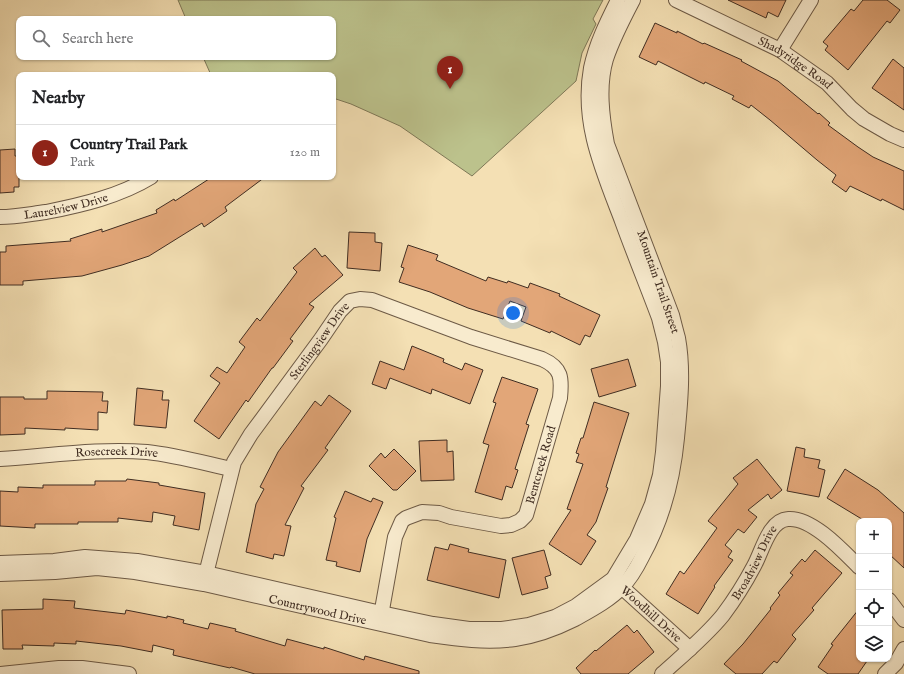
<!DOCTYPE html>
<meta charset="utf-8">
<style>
body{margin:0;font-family:"IM FELL English",serif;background:#f6f6f6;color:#202124}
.controls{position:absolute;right:12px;bottom:12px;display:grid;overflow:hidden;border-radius:8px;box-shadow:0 1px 3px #0004}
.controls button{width:36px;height:36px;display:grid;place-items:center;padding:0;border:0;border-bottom:1px solid #e0e0e0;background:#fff;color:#202124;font:20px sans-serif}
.you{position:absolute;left:513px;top:313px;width:14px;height:14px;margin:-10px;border:3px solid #fff;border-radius:50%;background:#1a73e8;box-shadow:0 0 0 6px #1a73e833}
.badge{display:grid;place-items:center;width:26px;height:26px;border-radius:50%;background:#8f2418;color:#fff;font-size:13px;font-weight:700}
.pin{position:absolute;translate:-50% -33px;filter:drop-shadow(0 1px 2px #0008)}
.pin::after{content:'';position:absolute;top:21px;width:14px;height:12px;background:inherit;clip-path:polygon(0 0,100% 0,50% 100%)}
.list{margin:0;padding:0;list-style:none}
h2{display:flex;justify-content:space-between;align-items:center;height:52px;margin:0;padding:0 16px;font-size:17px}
h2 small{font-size:13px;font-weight:400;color:#757577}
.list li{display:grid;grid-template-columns:26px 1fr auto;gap:12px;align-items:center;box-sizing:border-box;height:56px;padding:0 16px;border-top:1px solid #e0e0e0}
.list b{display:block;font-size:15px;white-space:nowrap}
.list p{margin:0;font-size:13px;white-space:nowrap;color:#757577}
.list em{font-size:13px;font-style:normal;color:#757577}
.icon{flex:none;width:22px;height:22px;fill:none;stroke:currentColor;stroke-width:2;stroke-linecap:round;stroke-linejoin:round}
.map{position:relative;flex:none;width:904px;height:674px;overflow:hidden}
.search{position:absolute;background:#fff;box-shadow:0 1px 3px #0004;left:16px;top:16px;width:320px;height:44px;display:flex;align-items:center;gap:10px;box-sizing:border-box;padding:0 14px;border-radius:8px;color:#757577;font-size:15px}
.panel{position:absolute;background:#fff;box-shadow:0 1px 3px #0004;left:16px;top:72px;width:320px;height:108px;border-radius:8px}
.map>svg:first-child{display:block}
</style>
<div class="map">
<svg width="904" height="674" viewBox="0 0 904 674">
<rect width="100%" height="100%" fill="#f4e0b4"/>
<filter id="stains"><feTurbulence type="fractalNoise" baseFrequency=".005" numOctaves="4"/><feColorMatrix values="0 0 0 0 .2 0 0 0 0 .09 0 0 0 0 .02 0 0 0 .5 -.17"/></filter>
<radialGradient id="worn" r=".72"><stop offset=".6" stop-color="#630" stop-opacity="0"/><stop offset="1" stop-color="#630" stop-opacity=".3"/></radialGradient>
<path fill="#bcc28c" stroke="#7e7857" d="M178,0H603L593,19L596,24L582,53L576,81L472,176L400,126L351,104L333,98V75H211L203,57H333V19H186Z"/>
<g fill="#e2a678" stroke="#402d22">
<path d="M728,0H786L778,17L768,12L766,18Z"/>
<path d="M863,0H887L900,10L890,23L887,21L848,70L825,50L828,46L823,42L851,9L854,11Z"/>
<path d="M655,23L677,33V31L703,44L704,43L742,60L741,61L778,81L818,114L819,113L830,123L828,125L858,147L873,157L904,171V210L882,199L881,201L850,186L846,192L832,182L836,175L817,160L770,120L751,105L749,108L732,99L734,96L705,82L704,84L658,61L656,65L639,57Z"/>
<path d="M893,59L904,68V110L872,88Z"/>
<path d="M15,149V156H19V187H14V192L0,193V150Z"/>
<path d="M212,177H265L225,207L227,211L204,227L202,223L149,256L122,265L82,276L23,281V285H0V252H6V246L71,241L70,239L102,229V232L157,213L156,210L174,199L175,201Z"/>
<path d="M349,232L375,233V242L382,243L380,271L347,268Z"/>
<path d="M408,245L438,255L436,260L486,281L488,277L507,283L508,281L528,288L530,283L560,294L559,296L600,315L590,337L585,335L580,345L551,331L550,333L521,321L526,307L510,301L503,319L468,308L430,292L399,282L404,268L401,267Z"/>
<path d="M315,248L322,257L325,255L343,275L309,304L314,307L290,339L293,341L273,368H272L248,402L246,400L219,439L194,421L220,383L210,376L217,367L227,373L245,347L239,342L257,318L260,321L297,272L293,268Z"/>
<path d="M412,346L444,359L443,362L462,370L465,363L483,370L470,404L432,389L431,394L390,378L386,389L372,384L380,361L404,370Z"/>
<path d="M628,359L636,386L599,397L591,369Z"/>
<path d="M502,377L538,389L526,424L529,425L515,469L518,470L512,488L506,486L502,500L475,492L489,445L483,443L496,403L493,402Z"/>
<path d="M137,388L163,391L162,400H169L166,428L134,425Z"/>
<path d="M47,391L103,392L102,401H108L107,413L98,412V430L65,428V430L25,428V434L0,435V397H24V399H47Z"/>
<path d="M329,395L351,411L325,448L328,450L301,486L304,488L285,525L291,526L284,556L274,554L273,559L246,552L256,504L264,489L260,487L278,452L315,401L321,406Z"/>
<path d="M594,402L629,413L606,487L608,488L596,522L587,535L596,541L581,565L549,544L571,510L567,509L583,464L576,462L579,454L576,453L581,438H583Z"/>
<path d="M447,440V452L453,451L454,480L421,481L419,441Z"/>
<path d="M796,447L805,449L804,457L820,460L818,468L825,470L819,497L787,491Z"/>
<path d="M394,449L416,471L397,490H393L369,466L381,453L385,458Z"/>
<path d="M757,459L782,490L771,499L768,494L748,510L757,517L744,533L738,529L725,545L732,551L728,557L733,560L714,586L715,587L698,614L666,594L680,571L684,574L717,528L708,521L738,484L733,478Z"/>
<path d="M845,469L878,490L904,513V568L889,554V521H865L827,498Z"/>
<path d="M127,479L159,483V485L205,493L199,530L173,525L175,516L153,512L152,522L118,518V522H78V524H35V528L0,526V491L18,492V487L43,488V485H95V481H126Z"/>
<path d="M345,491L371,502L373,498L383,502L367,539L360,572L336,566L337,562L326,560L336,518L334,517Z"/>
<path d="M450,544L469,549L468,552L506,560L499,598L427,580L435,547L448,550Z"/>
<path d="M544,550L551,575L545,577L548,588L522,595L512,558Z"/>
<path d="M815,550L842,573L812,608L814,610L792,635L796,639L777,663L774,661L762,674H736L724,664L743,644L771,609L770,608L780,595L778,593L793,575L790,573L802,559L805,562Z"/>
<path d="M43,599L75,601L74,608L125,614L126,610L167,618V616L184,620L183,623L208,629L210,623L236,629L235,631L285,646L287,639L324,649V647L364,660L365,656L419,671V674H255L231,667L230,668L173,655L174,650L153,645L152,652L121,646L76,641V644L54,643V646L22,645L23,649H3L2,610L43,609Z"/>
<path d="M859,609V659H864L867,661L858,674H828L818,667L833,645L831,644Z"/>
<path d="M627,625L634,633L637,630L654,652L628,674H581L576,668L595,650L596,651Z"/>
</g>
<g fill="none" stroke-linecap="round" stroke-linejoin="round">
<g stroke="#6d5a46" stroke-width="16">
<g id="minor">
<path id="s1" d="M676,0L780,50L827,83L852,109L864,119L890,134L904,140"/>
<path d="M780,50L811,0"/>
<path id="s2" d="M0,217C16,217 30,214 46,212C82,205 120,196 151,177"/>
<path id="s3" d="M0,459C49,456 98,448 147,452C175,455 204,463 231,469"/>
<path d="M0,563L54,561L85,557L137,561L206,573L381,613L433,624L469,629H502L529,625L555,617L576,606L613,579L637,539L652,504L660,475L663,452L668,386V362L665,342L659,318C647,286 634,254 622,221C603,171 581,123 591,68C596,44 607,22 618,0"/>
<path id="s4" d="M0,574L55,572L97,568L135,572L204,584L430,635C458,639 486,643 515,639C536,636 555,629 575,619C591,610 610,600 622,587C631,578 637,567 642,557C663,519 673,480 677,438C680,406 684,371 678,338C676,331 674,323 672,315L607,144C602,117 598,86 606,59C613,38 623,19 633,0"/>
<path id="s5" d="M615,581L690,649"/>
<path id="s6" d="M204,582L234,462L251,434L321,339L340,311L350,301L360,299L372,300L471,337L542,359C562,368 562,378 560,398L526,515L520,521L511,525L501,526L451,517L439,513L422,512L406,518L402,521L395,537L380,621"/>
<path d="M889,600L904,620"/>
<path d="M0,674L59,668H82L129,674"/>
<path id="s7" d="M662,674C683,655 706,636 723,615C735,599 745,583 754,566C762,552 769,520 788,519C812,517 843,551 859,567"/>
<path d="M885,674L896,663L904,649"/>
</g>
</g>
<use href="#minor" stroke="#f8ebce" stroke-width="14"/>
</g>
<g text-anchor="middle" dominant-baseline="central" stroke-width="3" stroke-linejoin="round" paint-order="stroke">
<g font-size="12" fill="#402d22" stroke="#f8ebce">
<text stroke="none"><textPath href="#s1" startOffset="135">Shadyridge Road</textPath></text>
<text stroke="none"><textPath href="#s2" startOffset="67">Laurelview Drive</textPath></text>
<text transform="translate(658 282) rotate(71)">Mountain Trail Street</text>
<text stroke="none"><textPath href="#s6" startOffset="272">Sterlingview Drive</textPath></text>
<text stroke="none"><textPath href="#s3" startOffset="117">Rosecreek Drive</textPath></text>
<text transform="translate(541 465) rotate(-74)">Bentcreek Road</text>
<text stroke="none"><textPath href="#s7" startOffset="146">Broadview Drive</textPath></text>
<text stroke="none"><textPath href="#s4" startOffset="322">Countrywood Drive</textPath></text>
<text stroke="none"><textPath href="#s5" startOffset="49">Woodhill Drive</textPath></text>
</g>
</g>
<rect width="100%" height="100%" filter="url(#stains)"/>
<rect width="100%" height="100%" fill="url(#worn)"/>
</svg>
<div class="controls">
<button>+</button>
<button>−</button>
<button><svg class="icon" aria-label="locate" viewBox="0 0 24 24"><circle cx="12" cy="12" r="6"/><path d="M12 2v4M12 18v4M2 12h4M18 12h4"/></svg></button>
<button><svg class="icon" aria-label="layers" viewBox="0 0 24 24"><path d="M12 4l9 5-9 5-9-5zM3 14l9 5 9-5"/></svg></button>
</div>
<div class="you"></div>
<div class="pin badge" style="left:450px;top:89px">1</div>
<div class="search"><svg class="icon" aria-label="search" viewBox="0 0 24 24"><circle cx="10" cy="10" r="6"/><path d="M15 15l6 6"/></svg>Search here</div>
<section class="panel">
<h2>Nearby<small></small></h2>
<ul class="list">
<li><span class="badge">1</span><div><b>Country Trail Park</b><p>Park</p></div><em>120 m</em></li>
</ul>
</section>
</div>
